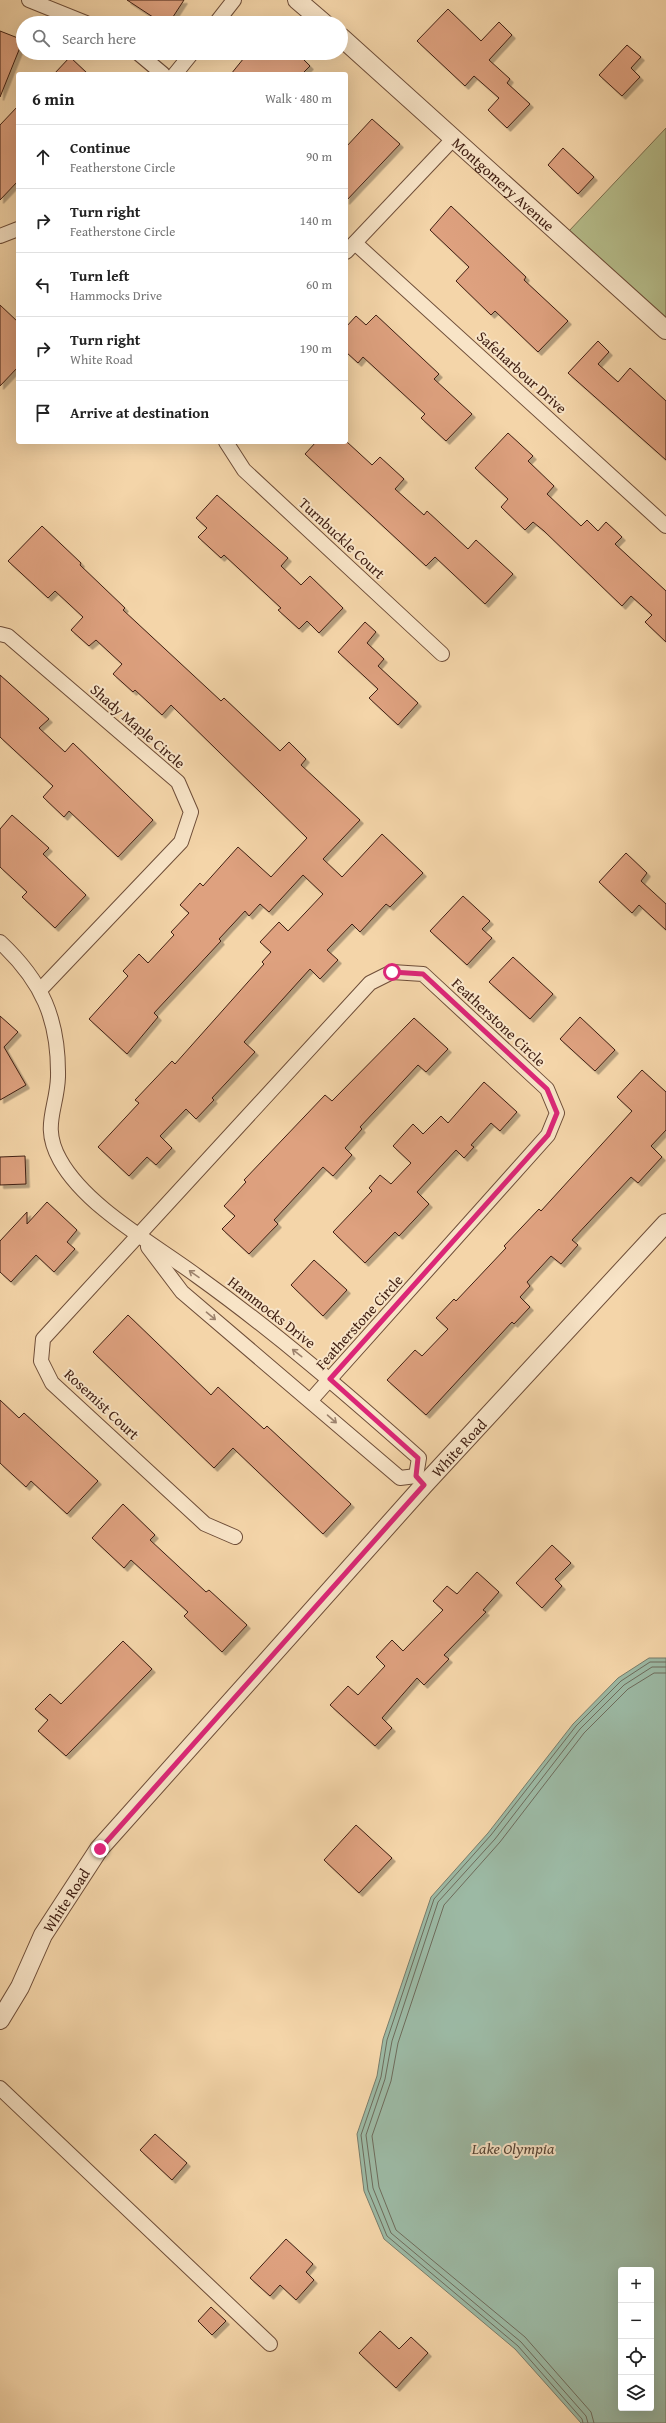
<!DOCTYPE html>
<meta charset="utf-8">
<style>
body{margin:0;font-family:"Gentium Book Plus",serif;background:#f2f2f2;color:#222}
.controls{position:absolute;right:12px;bottom:12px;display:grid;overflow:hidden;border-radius:4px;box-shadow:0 4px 16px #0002}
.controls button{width:36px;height:36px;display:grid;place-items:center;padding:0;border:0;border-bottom:1px solid #e0e0e0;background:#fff;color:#222;font:20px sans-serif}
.stop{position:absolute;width:12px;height:12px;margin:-9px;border:3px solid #db2777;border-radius:50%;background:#fff}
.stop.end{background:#db2777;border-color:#fff;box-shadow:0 1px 4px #0008}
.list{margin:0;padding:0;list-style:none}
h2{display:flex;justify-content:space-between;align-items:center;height:52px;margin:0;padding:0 16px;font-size:17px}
h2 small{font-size:13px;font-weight:400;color:#767676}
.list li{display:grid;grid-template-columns:26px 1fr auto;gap:12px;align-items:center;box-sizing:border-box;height:64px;padding:0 16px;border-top:1px solid #e0e0e0}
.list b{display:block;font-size:15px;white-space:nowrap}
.list p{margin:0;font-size:13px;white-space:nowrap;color:#767676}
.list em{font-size:13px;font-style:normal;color:#767676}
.icon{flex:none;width:22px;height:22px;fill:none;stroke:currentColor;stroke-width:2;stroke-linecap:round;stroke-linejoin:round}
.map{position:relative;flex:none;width:666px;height:2423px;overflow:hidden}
.search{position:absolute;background:#fff;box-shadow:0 4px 16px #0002;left:16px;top:16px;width:332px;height:44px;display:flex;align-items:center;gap:10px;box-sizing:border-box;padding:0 14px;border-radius:22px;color:#767676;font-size:15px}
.panel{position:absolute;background:#fff;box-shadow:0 4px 16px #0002;left:16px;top:72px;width:332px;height:372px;border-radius:4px}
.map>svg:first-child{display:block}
</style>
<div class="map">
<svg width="666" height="2423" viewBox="0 0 666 2423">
<defs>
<filter id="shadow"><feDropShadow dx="3.5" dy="3.5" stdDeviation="0" flood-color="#0004"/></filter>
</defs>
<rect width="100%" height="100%" fill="#f4d5a9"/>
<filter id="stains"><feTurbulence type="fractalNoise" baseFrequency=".005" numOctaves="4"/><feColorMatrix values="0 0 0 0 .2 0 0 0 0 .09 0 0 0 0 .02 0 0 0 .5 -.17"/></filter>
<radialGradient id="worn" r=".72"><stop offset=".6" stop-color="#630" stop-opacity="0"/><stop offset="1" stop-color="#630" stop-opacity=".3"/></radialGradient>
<path fill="#b6be8c" stroke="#7c6f50" d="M666,128V318L569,231Z"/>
<path fill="#9cb9a4" stroke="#787c6a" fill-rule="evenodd" d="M649,1658H666V2423H581L515,2349L384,2239L364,2191L357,2134L377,2076L383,2039L431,1897L488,1833L573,1724L618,1678ZM621,2270H651V2408H621Z"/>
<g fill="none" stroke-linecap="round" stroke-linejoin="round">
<g stroke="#6e6c5c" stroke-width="1">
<path d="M583,2423L582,2419L518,2346L387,2236L368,2190L361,2135L381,2077L387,2040L434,1899L491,1835L576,1726L621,1681L650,1662H666"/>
<path d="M588,2423L586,2416L521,2342L391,2233L373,2188L366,2135L385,2079L392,2041L438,1902L495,1839L580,1729L624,1685L652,1667H666"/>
<path d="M594,2423L591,2412L525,2337L396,2230L379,2187L372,2136L391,2081L398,2043L444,1905L500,1842L584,1733L628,1689L654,1673H666"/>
</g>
</g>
<g fill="#dea17f" stroke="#412013" filter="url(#shadow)">
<path d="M127,0H184L169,23H162Z"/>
<path d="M448,9L481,41L499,22L512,35L489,60L510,79L507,83L530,104L507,128L488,110L499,98L474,76L465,86L417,41Z"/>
<path d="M0,31L23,40L0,97Z"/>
<path d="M627,45L641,57L631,68L640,77L622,96L599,75Z"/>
<path d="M248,53H297L310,66L302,74H231Z"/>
<path d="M70,57L88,74H54Z"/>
<path d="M18,106V181L0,200V125Z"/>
<path d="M372,119L400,144L346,201V147Z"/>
<path d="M563,148L594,177L578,194L548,165Z"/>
<path d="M451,206L526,277L524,280L568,321L538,352L495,311L491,315L456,281L469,267L430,230Z"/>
<path d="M0,305L18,322V367L0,386Z"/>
<path d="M376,315L439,374L434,379L472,414L446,441L421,418L425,414L363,357L358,363L346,352V327L356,316L366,325Z"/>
<path d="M598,341L609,352L598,364L618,382L630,368L666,401V460L568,373Z"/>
<path d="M508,433L533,456L528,461L554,486L547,494L581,526L587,520L598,531L606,522L622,537L615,544L666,591V642L645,622L652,615L631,596L622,606L544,531L533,522L525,530L501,507L508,499L475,468Z"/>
<path d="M316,442H347L372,465L380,457L404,479L395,489L424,515L427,511L468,549L476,540L513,574L485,604L435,557L426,566L305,454Z"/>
<path d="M217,495L288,558L281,566L301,585L310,576L343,608L319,633L307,621L299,629L278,610L281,608L224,555L221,558L198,537L207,528L196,518Z"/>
<path d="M42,526L81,563L80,565L125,608L123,610L221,701L224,698L280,751L289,742L306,759L301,765L360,820L323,859L342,877L382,834L423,873L390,907L386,904L360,932L352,924L327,950L338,960L320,979L310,969L244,1042L255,1052L212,1098L214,1100L196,1119L186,1109L160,1136L172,1148L156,1165L147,1157L129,1176L98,1147L139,1103L135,1100L172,1061L175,1064L264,964L262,962L271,952L260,942L279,922L288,931L323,894L303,875L269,912L260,904L249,916L245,911L219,939L221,941L154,1013L158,1017L127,1054L89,1019L128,976L123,971L139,954L148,963L174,935L171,932L189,913L180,905L200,883L203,886L238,847L271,877L307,838L171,705L162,715L135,690L133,692L113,674L122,664L96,640L89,646L71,630L83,617L55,591L48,598L8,561Z"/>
<path d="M365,622L376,632L367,643L384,659L378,666L418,703L398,725L369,698L378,689L338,652Z"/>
<path d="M0,675L49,719L39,728L65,752L73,743L153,820L118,857L69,811L64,817L43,797L53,786L0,737Z"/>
<path d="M12,815L49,848L43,854L86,895L55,928L22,897L27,892L0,867V829Z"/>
<path d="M626,853L647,873L641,881L666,904V930L639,905L632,913L599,882Z"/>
<path d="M463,896L490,921L482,929L492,938L467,965L430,931Z"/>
<path d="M513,957L553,994L530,1019L489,982Z"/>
<path d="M0,1016L18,1032L4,1047L26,1085L0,1100Z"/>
<path d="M580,1017L615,1050L595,1071L560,1039Z"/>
<path d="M414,1018L448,1049L426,1072L418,1065L360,1127L362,1129L345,1148L352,1155L333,1176L323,1167L274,1220L278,1224L249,1254L222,1229L235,1216L224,1206L246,1182L244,1180L325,1095L332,1101Z"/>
<path d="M642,1070L666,1092V1130L651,1146L662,1157L638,1183L631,1177L572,1240L578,1245L561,1264L551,1256L527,1282L530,1286L520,1297L530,1307L514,1324L512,1322L426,1415L387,1380L415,1350L422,1356L448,1329L436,1318L454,1299L456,1301L506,1248L504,1246L539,1209L541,1211L632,1111L617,1097Z"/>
<path d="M484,1082L517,1112L500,1131L491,1123L471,1145L474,1147L464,1158L456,1150L417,1192L429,1204L399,1236L395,1232L365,1263L333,1232L372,1191L369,1188L380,1175L391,1184L411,1163L393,1146L413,1124L423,1134L441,1116L448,1123Z"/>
<path d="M25,1156L26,1184L0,1185V1157Z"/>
<path d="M47,1202L77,1230L67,1242L75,1249L54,1272L36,1255L11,1282L0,1272V1241L27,1212V1224Z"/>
<path d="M314,1260L347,1290L323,1316L291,1285Z"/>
<path d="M128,1315L211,1395L218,1387L264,1429L267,1426L351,1504L323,1534L233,1448L214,1468L93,1352Z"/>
<path d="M0,1400L19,1418L24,1413L98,1481L67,1514L31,1481L26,1487L0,1463Z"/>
<path d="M123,1504L155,1535L150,1540L206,1592L209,1590L247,1625L222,1652L184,1616L188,1612L131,1560L124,1568L92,1538Z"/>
<path d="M552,1545L571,1563L555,1579L562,1586L542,1608L516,1583Z"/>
<path d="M477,1572L499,1592L483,1610L486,1612L444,1655L449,1659L424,1685L417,1678L382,1718L392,1728L375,1746L330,1705L348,1686L358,1695L385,1666L376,1657L392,1640L403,1651L443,1610L433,1601L447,1586L457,1594Z"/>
<path d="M123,1641L152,1669L66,1756L38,1731L48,1720L35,1709L50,1694L61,1704Z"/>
<path d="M356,1825L392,1858L359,1893L324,1860Z"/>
<path d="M155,2134L187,2163L172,2180L140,2150Z"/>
<path d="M286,2239L313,2264L306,2272L314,2280L296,2300L280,2285L270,2296L250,2278Z"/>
<path d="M211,2307L226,2321L212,2335L198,2321Z"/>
<path d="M380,2331L399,2349L411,2337L428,2353L396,2388L359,2353Z"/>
</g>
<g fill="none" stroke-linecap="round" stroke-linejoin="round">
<g stroke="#6e4d38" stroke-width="16">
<g id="minor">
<path d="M29,0L86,23"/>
<path d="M216,23L234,0"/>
<path d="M138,53L163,74"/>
<path d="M175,74L192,53"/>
<path d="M0,236L18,229"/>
<path d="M355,243L666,526"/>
<path d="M346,252L454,138"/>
<path d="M226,442L244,470L442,654"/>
<path d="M0,634L8,636L178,782L191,812L181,842L41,989"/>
<path d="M0,942C42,981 59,1019 58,1077C57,1109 41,1126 60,1160C86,1207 154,1244 197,1276C275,1332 347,1394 419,1458L416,1476"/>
<path d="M148,1247L182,1292L400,1478L416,1476"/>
<path d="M235,1537L205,1524L52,1383L41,1361L43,1339L370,983L392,972L423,974L547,1089L557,1113L548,1135L311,1400"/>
<path d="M0,2088L270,2344"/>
</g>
</g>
<g stroke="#6e4d38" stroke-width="20">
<g id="tertiary">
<path d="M297,0L324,23"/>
<path id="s1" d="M341,37L666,330"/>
<path id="s2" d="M0,2020L20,1987L43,1935L99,1849L424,1485L666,1223"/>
</g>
</g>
<use href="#minor" stroke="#f8e4c7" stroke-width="14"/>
<use href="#tertiary" stroke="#f8e4c7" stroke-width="18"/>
</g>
<defs><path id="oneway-shaft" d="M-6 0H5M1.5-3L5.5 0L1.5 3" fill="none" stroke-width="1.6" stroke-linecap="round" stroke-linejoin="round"/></defs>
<g stroke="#9c826d">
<use href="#oneway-shaft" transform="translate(194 1274) rotate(-145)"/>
<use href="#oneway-shaft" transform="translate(211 1316) rotate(40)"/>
<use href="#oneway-shaft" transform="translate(297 1353) rotate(-142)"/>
<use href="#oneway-shaft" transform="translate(332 1419) rotate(41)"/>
</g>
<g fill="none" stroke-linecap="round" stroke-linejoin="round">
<path stroke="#db2777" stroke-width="5" d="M100,1849L424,1485L416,1476L418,1458L330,1379L548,1135L557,1113L547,1089L423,974L392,972"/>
</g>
<g text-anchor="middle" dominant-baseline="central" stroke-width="4" stroke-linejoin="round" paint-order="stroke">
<g font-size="15" fill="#412013" stroke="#f8e4c7">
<text stroke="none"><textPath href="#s1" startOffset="219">Montgomery Avenue</textPath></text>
<text transform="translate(522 372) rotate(42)">Safeharbour Drive</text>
<text transform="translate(342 538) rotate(43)">Turnbuckle Court</text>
<text transform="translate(138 726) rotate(41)">Shady Maple Circle</text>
<text transform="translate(499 1022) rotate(43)">Featherstone Circle</text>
<text transform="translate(272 1312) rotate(38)">Hammocks Drive</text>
<text transform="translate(359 1322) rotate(-48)">Featherstone Circle</text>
<text transform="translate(102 1404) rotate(43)">Rosemist Court</text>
<text stroke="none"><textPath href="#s2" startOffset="737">White Road</textPath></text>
<text stroke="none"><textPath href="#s2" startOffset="137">White Road</textPath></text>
</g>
<g font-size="16" font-style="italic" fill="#584637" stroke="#f8e4c7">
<text x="513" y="2148">Lake Olympia</text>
</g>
</g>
<rect width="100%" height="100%" filter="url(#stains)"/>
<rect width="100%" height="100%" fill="url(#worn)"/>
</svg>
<div class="controls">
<button>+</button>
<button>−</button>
<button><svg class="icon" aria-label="locate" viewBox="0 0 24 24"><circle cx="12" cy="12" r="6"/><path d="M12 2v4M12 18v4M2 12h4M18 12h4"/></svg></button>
<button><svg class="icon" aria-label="layers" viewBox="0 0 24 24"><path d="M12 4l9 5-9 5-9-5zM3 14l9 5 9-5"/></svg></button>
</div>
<div class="stop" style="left:392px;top:972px"></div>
<div class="stop end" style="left:100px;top:1849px"></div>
<div class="search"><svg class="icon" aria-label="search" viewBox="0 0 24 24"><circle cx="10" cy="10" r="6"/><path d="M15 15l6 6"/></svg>Search here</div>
<section class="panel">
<h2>6 min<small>Walk · 480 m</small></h2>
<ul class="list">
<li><svg class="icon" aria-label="ahead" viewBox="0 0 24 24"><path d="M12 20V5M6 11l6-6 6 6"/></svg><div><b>Continue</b><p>Featherstone Circle</p></div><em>90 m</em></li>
<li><svg class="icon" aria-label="right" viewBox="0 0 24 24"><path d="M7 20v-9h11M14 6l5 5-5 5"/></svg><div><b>Turn right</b><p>Featherstone Circle</p></div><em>140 m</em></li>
<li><svg class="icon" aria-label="left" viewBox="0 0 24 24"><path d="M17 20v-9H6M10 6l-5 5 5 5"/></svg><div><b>Turn left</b><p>Hammocks Drive</p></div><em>60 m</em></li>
<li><svg class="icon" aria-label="right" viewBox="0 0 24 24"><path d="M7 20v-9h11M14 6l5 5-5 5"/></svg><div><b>Turn right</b><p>White Road</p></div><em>190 m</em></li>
<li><svg class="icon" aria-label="arrive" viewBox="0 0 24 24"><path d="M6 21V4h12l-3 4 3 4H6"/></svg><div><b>Arrive at destination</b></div></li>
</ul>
</section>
</div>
